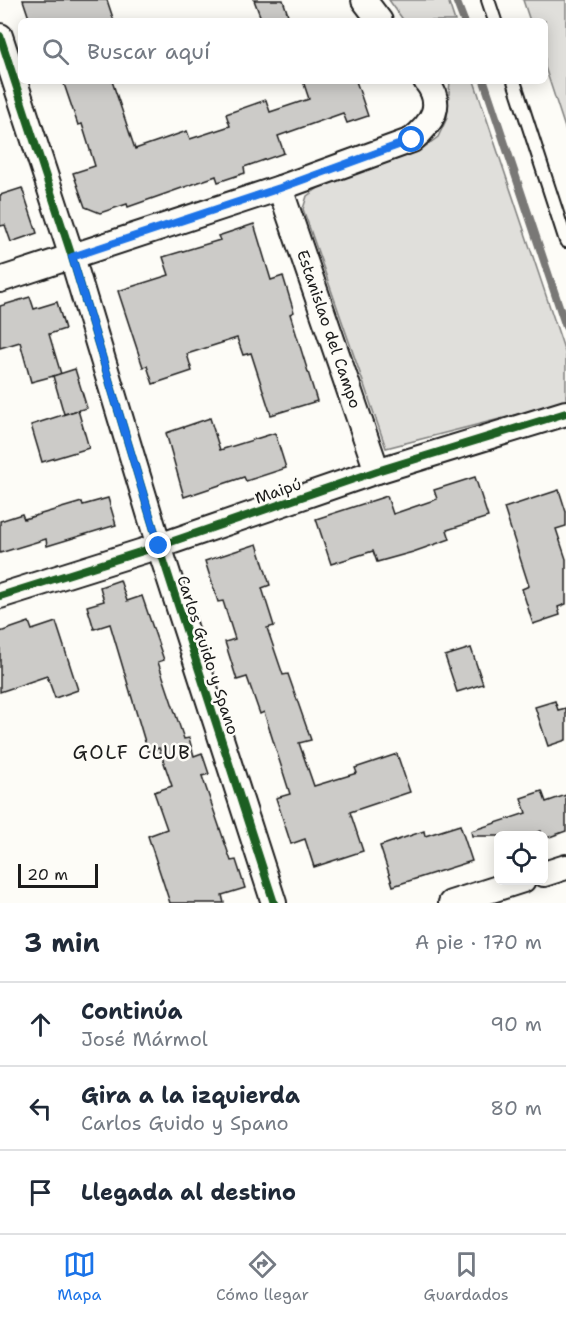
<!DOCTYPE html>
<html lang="es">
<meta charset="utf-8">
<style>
body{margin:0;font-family:"Shantell Sans",sans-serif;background:#f6f6f7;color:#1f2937}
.controls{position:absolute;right:18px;bottom:18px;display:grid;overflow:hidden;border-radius:9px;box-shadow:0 3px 15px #0003}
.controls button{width:54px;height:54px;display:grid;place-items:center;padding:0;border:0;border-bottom:2px solid #e0e1e3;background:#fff;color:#1f2937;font:30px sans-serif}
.scale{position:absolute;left:18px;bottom:15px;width:80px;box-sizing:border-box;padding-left:6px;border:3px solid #1c1c1c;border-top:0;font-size:16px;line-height:21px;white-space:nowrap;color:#1c1c1c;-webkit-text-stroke:4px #fdfcf7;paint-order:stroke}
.stop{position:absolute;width:18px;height:18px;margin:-14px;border:4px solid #1a73e8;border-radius:50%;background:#fff}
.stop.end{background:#1a73e8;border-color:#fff;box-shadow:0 2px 6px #0008}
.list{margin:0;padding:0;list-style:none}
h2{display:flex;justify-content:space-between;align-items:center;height:78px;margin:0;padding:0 24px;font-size:26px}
h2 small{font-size:20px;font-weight:400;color:#747a83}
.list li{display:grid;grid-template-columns:39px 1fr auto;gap:18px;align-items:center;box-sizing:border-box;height:84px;padding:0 24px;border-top:2px solid #e0e1e3}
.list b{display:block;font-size:22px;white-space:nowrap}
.list p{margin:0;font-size:20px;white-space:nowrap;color:#747a83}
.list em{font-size:20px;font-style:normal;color:#747a83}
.icon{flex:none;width:33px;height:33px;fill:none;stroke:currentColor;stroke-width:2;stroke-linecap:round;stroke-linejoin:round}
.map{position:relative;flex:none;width:566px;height:903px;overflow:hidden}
.search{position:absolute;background:#fff;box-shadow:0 3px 15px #0003;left:18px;right:18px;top:18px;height:66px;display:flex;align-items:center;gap:15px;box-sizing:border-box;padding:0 21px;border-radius:9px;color:#747a83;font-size:22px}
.sheet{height:330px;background:#fff}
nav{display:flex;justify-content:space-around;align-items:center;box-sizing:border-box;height:84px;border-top:2px solid #e0e1e3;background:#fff;font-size:16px;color:#747a83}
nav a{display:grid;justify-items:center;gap:3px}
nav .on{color:#1a73e8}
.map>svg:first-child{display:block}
</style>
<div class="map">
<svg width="566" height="903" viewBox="0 0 566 903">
<rect width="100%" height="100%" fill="#fdfcf7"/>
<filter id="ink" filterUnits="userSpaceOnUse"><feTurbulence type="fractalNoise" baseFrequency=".0167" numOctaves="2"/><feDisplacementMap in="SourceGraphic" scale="12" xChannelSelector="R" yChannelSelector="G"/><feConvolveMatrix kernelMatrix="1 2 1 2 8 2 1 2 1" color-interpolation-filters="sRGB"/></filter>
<g filter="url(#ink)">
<g fill="#e0dfdb" stroke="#7e7e7c" stroke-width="1.5">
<path d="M389,0H448L455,21H404Z"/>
<path d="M523,0H566V131L545,67V21H530Z"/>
<path d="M450,81H474L566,355V402L386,448L303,209L307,196L320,187L419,151L438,137L447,118Z"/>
</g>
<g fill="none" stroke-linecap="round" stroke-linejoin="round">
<g stroke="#797876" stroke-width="8">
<path d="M456,0L464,21"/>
<path d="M484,81L566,327"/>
</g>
</g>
<g fill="#cccbc8" stroke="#1c1c1c" stroke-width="1.5">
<path d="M23,0H107L114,21H30Z"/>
<path d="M254,0H283L290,21H262Z"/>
<path d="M63,81H112L135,149L187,131L190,139L230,126L226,114L266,100L270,112L309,99L303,81H356L368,116L347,123L343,113L278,136L284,153L244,167L245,173L218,182L216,176L128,207L127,204L100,213L85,207L73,173L95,166L82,124L78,125Z"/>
<path d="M22,188L37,233L11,242L5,225L0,226V195Z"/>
<path d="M254,224L271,280L283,276L294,312L290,314L317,401L271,415L251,353L243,355L237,338L187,354L192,371L153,384L147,366L143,367L118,291L169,275L163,257L220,240L218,236Z"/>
<path d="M30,297L34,309L57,302L65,329L49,334L61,374L31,382L20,342L0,348V306Z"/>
<path d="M75,369L87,408L64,414L53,376Z"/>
<path d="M78,410L89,448L42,462L31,425Z"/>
<path d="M210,418L220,450L275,433L286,468L246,481L244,477L184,497L166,433Z"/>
<path d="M475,477L488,517L447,530L450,539L413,552L377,562L373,551L331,564L316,519L387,496L393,514L437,499L434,490Z"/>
<path d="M559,490L566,512V526L556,529L566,559V604L558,607L560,615L533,624L522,589L529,586L504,508Z"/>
<path d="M108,498L116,525L47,546L46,539L0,553V521L22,514L24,519L82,502L83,505Z"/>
<path d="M257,544L270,585L262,588L274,626L267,628L283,675L288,674L311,740L299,743L314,786L357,773L355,768L397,754L410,792L350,812L363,851L314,867L305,839L291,844L276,798L290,794L264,712L260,714L247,677L237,680L225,642L235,639L223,601L218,602L205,561Z"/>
<path d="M120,580L127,601L142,596L164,660L158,662L184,739L189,738L194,756L202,753L209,774L202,776L231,861L236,860L245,888L222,895L224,903H170L148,836L167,829L154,792L172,786L159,748L148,752L110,624L94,629L87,606L104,601L100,587Z"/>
<path d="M29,622L32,630L56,622L78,690L55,698L47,676L0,692V632Z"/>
<path d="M471,648L483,684L457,692L445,656Z"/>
<path d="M555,701L558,710L566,708V740L548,746L535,707Z"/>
<path d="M542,791L546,802L566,795V831L544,839L541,831L527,836H472L471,831L526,813L521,798Z"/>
<path d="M460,825L472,861L393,886L380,846L424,831L425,836Z"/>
</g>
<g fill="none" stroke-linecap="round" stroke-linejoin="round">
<g stroke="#1c1c1c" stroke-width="16">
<g id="lane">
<path d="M488,0L495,21"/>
<path d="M514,81L566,241"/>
</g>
</g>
<g stroke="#1c1c1c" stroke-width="28">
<g id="street">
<path d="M364,0L380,21"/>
<path d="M0,36L72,257L159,546L274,903"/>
<path d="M280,188L377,471"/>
<path d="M0,280L280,188L412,140C432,123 445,105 426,81"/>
<path d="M0,596L159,546L377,471L566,413"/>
<path d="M544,874L566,867"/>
<path d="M451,903L523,880"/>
</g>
</g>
<use href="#lane" stroke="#fdfcf7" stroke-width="12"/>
<use href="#street" stroke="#fdfcf7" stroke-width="24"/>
<g stroke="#fdfcf7" stroke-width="11">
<g id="cycleway">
<path d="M0,36L72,257L159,546L274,903"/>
<path d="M0,596L159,546L377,471L566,413"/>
</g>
</g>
<use href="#cycleway" stroke="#1b5e20" stroke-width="8"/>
</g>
</g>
<g fill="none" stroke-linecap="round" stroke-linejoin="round" filter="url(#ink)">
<path stroke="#1a73e8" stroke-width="8" d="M159,546L72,257L280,188L412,140"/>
</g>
<g text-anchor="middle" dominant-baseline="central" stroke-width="5" stroke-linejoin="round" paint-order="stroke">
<g font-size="16" fill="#1c1c1c" stroke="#fdfcf7">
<text transform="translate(329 329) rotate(71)">Estanislao del Campo</text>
<text transform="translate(278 491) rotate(-19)">Maipú</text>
<text transform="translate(208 655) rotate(72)">Carlos Guido y Spano</text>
</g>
<g font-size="20" letter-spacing="1.5" fill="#1c1c1c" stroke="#fdfcf7">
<text x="132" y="752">GOLF CLUB</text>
</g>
</g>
</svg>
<div class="controls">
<button><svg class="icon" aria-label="locate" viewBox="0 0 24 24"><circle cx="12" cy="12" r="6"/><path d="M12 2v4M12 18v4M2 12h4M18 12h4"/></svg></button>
</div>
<div class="scale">20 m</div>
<div class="stop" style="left:412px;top:140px"></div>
<div class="stop end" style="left:159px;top:546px"></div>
<div class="search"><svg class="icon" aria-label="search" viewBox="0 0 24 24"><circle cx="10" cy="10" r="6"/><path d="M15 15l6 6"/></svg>Buscar aquí</div>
</div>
<section class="sheet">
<h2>3 min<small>A pie · 170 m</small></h2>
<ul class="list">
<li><svg class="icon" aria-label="ahead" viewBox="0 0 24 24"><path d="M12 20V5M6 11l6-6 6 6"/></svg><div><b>Continúa</b><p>José Mármol</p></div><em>90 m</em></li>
<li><svg class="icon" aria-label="left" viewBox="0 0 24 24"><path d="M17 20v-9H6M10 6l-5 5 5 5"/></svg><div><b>Gira a la izquierda</b><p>Carlos Guido y Spano</p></div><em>80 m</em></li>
<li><svg class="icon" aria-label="arrive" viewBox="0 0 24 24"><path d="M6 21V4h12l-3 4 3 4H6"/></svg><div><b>Llegada al destino</b></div></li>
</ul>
</section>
<nav>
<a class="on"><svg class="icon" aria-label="map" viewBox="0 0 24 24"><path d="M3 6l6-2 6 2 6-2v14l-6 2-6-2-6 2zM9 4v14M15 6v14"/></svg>Mapa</a>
<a><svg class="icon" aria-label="directions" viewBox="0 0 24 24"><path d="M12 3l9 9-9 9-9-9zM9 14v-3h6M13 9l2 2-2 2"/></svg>Cómo llegar</a>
<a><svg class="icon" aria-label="saved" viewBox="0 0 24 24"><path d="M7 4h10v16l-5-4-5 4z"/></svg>Guardados</a>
</nav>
